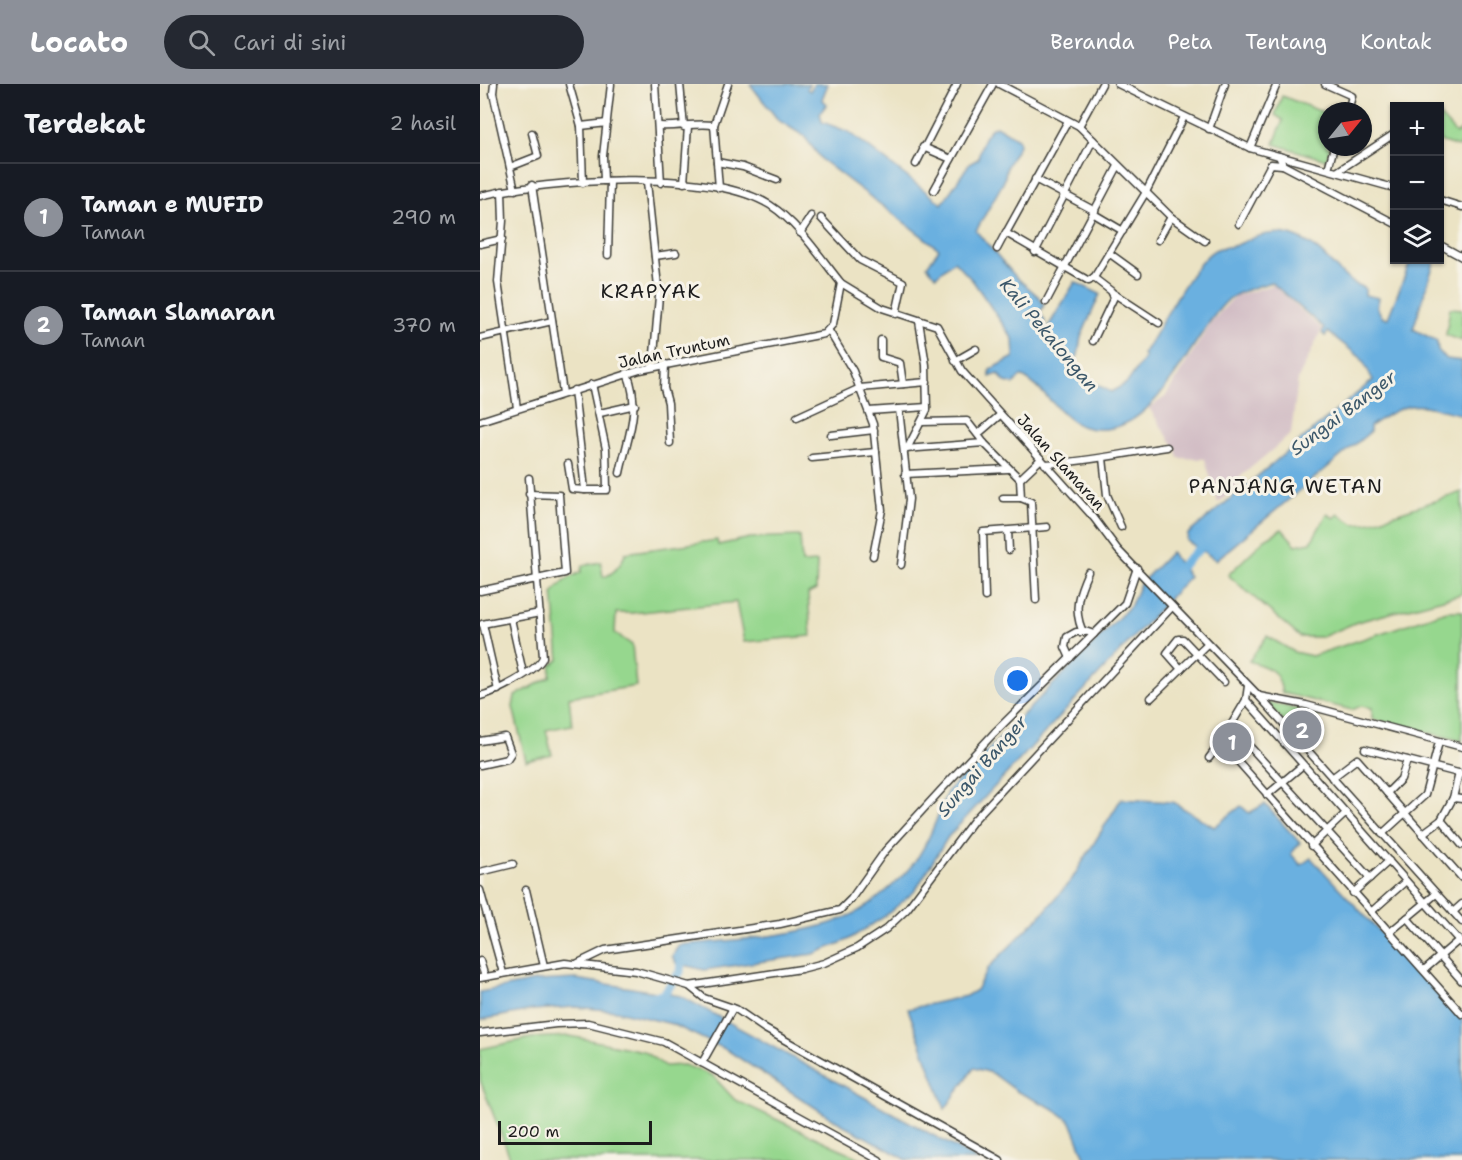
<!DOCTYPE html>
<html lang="id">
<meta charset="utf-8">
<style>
body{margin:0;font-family:"Shantell Sans",sans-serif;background:#242831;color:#f1f3f6}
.controls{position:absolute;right:18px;top:18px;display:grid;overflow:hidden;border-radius:0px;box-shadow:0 2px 4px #0004}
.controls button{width:54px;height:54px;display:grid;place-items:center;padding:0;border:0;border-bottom:2px solid #363941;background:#171b24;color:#f1f3f6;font:30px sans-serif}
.compass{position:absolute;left:838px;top:18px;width:54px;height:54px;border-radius:50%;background:#171b24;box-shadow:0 2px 4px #0004;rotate:60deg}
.scale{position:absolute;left:18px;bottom:15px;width:154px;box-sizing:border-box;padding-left:6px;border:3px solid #1c1c1c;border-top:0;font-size:16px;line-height:21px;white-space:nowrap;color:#1c1c1c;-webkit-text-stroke:4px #f7f3e8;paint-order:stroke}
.you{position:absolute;left:538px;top:597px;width:21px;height:21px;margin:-15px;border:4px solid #fff;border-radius:50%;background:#1a73e8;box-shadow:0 0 0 9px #1a73e833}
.badge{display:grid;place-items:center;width:39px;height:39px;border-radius:50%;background:#8c9099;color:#fff;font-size:20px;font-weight:700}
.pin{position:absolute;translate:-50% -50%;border:3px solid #fff;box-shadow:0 2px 6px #0006}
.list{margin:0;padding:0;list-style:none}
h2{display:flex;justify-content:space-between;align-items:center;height:78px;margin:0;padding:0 24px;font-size:26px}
h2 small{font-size:20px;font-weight:400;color:#9ea1a6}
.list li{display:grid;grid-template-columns:39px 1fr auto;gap:18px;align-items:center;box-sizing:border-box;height:108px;padding:0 24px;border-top:2px solid #363941}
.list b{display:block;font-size:22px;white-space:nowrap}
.list p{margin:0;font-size:20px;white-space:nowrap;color:#9ea1a6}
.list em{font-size:20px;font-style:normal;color:#9ea1a6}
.icon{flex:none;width:33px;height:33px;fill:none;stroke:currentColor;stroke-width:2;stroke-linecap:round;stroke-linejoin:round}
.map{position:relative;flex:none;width:982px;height:1076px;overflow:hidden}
header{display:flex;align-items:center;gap:36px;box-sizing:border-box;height:84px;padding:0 30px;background:#8c9099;color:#fff}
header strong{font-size:28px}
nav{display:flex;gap:33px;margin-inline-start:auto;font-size:21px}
.search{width:420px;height:54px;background:#242831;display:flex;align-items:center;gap:15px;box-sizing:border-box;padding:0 21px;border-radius:33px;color:#9ea1a6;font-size:22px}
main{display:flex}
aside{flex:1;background:#171b24}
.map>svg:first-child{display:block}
</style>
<header>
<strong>Locato</strong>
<div class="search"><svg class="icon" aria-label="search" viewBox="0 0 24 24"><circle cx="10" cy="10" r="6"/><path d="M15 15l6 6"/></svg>Cari di sini</div>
<nav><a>Beranda</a><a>Peta</a><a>Tentang</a><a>Kontak</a></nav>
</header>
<main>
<aside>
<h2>Terdekat<small>2 hasil</small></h2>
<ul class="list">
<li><span class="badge">1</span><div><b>Taman e MUFID</b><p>Taman</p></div><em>290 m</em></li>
<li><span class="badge">2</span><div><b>Taman Slamaran</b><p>Taman</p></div><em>370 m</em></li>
</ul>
</aside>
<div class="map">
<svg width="982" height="1076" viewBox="0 0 982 1076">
<rect width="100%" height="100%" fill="#f7f3e8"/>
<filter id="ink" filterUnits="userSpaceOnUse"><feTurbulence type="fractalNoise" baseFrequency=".0167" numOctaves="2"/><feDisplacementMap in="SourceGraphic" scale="12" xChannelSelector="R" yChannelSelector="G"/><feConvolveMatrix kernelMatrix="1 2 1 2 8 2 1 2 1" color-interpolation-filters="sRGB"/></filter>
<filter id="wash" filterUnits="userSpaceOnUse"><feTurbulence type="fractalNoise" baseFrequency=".008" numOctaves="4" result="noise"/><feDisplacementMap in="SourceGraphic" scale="24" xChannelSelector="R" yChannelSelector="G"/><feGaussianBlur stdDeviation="1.35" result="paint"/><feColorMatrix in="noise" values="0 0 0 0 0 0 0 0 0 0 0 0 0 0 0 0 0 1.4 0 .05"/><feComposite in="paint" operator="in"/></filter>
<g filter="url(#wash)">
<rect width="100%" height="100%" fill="#ebe3c4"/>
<path fill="#d2bdc5" d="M793,201L842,245L818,295L811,350L755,397L759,401L738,419L725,375L698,374L696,365L669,324L685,313L732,237L755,212Z"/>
<g fill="#96d78e" stroke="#597a55" stroke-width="1.5">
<path d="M802,12L845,29L847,63H850L846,76L794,60L803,36L795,31Z"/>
<path d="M960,32L976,50L982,45V58L978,63L960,57Z"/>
<path d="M970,224L982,225V257L966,251Z"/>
<path d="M982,408V510L877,538L842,553H820L748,491L785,455L802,445L816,461L831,458L847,430L854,434L859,430L874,440L888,439Z"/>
<path d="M320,452L322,479L337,478L336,506L328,510L331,552L264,558L256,518L152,529H136L135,549L152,561L156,602L89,613L92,641L66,646L72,671L46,677L33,623L35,612L70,593L71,581L79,576L73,508L85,496L101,488L102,482L121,478L123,493C133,491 143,479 145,469L237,456L238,461L270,454Z"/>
<path d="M967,527H982V657L892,635V624L881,622L872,626L802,609C798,585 791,585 769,577L787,552L814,568L832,572Z"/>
<path d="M786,618L839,630L826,662Z"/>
<path d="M90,952L163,967L185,982L204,981L232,991L255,1016L384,1076H31L0,996V965L51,954Z"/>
</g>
<g fill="#6ab0e0" stroke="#43667e" stroke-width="1.5">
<path d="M270,0H329L327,5L330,7L334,0H348L342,15L347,20L340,29L342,38L369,48L462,120L489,80L498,75C501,61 503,48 516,42L538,55L539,61L527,82L524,97L496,147L536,193L559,213L564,221L560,228L565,237L563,246L565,248L595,198L620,210L601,253L598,271L589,286L631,308L647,299L665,273L663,270C679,247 714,174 737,165C745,162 752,164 759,160C783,148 804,144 828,159C850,172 860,196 885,204V211L899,214L897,223L902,233L908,234L931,176H955L933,245L957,257L958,267L967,275L982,277V331C934,319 933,314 890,342V348L736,476L707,457L708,450L893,296L881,274L848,248L845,252L842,249L844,244L791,198C778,203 760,206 749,215C709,251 675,363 604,343C582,336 564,303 541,292L534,300L525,298L518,290L510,293V286L534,273L533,255L493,197L474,177L456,192L447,182L459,165L342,76L324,52L298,36Z"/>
<path d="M691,468L709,493L468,753L435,807L404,833L368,856L334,870L224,886L196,879L192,872L199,861C243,857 322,852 362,835C386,826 411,804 428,786C447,765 457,734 467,708L651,521L660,500Z"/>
<path d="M641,715L693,718L734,743L761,722L769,729L785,720L820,759L811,770L821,781L831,774L982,936V1076H606L591,1038L574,1025L538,1008L512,989L494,984L465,1025L428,925L486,912L496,906L509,883L565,827L592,795Z"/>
<path d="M96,895L201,912L498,1076H427L351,1034L247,966L192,940L137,927L95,923L53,926L0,936V908L56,897Z"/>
</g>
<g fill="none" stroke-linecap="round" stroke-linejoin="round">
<g stroke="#6ab0e0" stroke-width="9">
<path d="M694,489L725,459"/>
<path d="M174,912L183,911L200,888L201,878L209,876"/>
</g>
</g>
</g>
<g filter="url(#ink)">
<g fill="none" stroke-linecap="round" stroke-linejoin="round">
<g stroke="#3b3a35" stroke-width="9">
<g id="minor">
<path d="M14,0L13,9L35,106"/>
<path d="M89,0L101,42L103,99"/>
<path d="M175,0L181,99"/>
<path d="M200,0L204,43"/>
<path d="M519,0L599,42L691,133L725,157"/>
<path d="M638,0L770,64L914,104"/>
<path d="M845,0L872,12L868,27"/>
<path d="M588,37L526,149L609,197L615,192L666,108L704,33"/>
<path d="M101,42L127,39"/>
<path d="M179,42C199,43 215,39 234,41"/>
<path d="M599,42L622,0"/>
<path d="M729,45L745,0"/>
<path d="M443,63L471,75"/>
<path d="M770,64L797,0"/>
<path d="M799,72L803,81L914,139"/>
<path d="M237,78L263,83L297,96"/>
<path d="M436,80L477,0"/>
<path d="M30,83L58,72L52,49"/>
<path d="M848,85L854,63"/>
<path d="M858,87L914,50"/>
<path d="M555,95L615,127"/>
<path d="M124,97L123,72L131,0"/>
<path d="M167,98L179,212L173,282"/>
<path d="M204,99L208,42"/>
<path d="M52,101L83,309"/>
<path d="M239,104L234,41L248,0"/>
<path d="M454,106L513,0"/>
<path d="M22,107L23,137L18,198L37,324"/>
<path d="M0,112C69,96 228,83 290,121C318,139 340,173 361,199L402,224L457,242L482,287L614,434L638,466L778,611L982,838"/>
<path d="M960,116L982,123"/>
<path d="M614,130L643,147"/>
<path d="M341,134L380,176L423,198L416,230"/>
<path d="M759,140L791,80L802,81"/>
<path d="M320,149L331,132"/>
<path d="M678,156L691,133"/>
<path d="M0,160L22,155"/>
<path d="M960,161L982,173"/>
<path d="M517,165L526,148"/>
<path d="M555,168L613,56"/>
<path d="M629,169L658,190"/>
<path d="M128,171L130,97"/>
<path d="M175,172L196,169"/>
<path d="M633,209L679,239"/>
<path d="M566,218L638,82"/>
<path d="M349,247L373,287L393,340L402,426L393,472"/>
<path d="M0,254L72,237"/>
<path d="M401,256V273L420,279L423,300"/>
<path d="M613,257L634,213L631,207L614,194"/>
<path d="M475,277L496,265"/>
<path d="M185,280L184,304L188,319L190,359"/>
<path d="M94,306L105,406H127L126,365L112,300"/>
<path d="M419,325L429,415L421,481"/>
<path d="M389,327L447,323"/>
<path d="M120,329L155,321"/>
<path d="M317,333L380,304L447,298"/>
<path d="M0,337L160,286L344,250L353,240L361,199"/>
<path d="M442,338L487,337L504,359L540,395L561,375"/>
<path d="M498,350L520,331"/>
<path d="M351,351L394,346"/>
<path d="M425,365L504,359"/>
<path d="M427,365L447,326L446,281L439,237"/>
<path d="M332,374L396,368"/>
<path d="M623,374L627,411L641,443"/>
<path d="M88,380L92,405L105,406"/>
<path d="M565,380C606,378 646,369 687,363"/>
<path d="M140,389C147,354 162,325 147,289"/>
<path d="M425,390L528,385"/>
<path d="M540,395L541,414L551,418L556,516"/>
<path d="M523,414H541"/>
<path d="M528,447L529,466"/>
<path d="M608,488C599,508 593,524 602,546L614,550L645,519L657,484"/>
<path d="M0,507L85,489L79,411L49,410"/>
<path d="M505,513L503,448L567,443"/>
<path d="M31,535L43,589"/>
<path d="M2,540L60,529"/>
<path d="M3,540L18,606"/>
<path d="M727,560L701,585L687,569L698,555H703L744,598"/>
<path d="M590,574L585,563L587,553L596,548H605"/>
<path d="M768,602L766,616L982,860"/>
<path d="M0,612C14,609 59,586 63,573L49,394"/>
<path d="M779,612L826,621L982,663"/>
<path d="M671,614L701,585"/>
<path d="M766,616L741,658L982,930"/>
<path d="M752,643L890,794"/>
<path d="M0,657L25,653L31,669L27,675L0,681"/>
<path d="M885,665L982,690"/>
<path d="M729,674L741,658"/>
<path d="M852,694L877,675L982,794"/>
<path d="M907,709L921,695L927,676"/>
<path d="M787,711L823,681"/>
<path d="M973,714L979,689"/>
<path d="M961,736L982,761"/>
<path d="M902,750L945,711L959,658"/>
<path d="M942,750L961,736L973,714L982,715"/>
<path d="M831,762L866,729"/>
<path d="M0,788L33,780"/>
<path d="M0,806L23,889"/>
<path d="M46,806L64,882"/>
<path d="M873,809L909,777"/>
<path d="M891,828L926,797"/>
<path d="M973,828L982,820"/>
<path d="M927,834L982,897"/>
<path d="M910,848L956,810"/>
<path d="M0,877L5,893"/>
<path d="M98,879L125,866L300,840L360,826L371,815L405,767L461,706L514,649L614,550"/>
<path d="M944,886L979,856"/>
<path d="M0,894L85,879L156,887L209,902L321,885L344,879L377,864L406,845L427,825L494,736L692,523"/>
<path d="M209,902L224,914L256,925L285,945L520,1076"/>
<path d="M253,924L222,979L399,1076"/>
<path d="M0,949L76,940L108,939L184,958L222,979"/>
</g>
</g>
<use href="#minor" stroke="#fff" stroke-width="6"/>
</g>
</g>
<g text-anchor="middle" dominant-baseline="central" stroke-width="6" stroke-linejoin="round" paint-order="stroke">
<g font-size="16" fill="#1c1c1c" stroke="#f7f3e8">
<text transform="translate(194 267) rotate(-12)">Jalan Truntum</text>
<text transform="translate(581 378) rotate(48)">Jalan Slamaran</text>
</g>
<g font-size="18" font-style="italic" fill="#3b576a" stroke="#f7f3e8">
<text transform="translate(569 251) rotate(50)">Kali Pekalongan</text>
<text transform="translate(863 329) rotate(-37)">Sungai Banger</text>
<text transform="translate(502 682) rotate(-49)">Sungai Banger</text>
</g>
<g font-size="20" letter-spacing="1.5" fill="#1c1c1c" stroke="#f7f3e8">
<text x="171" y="207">KRAPYAK</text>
<text x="806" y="402">PANJANG WETAN</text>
</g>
</g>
</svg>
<div class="controls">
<button>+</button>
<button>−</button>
<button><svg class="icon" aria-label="layers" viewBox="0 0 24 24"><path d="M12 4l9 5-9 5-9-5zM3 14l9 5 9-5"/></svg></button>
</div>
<svg class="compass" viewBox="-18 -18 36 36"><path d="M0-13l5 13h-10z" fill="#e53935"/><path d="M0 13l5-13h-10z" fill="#9ea1a6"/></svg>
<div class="scale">200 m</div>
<div class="you"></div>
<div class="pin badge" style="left:752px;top:658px">1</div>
<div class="pin badge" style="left:822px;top:646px">2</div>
</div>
</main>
